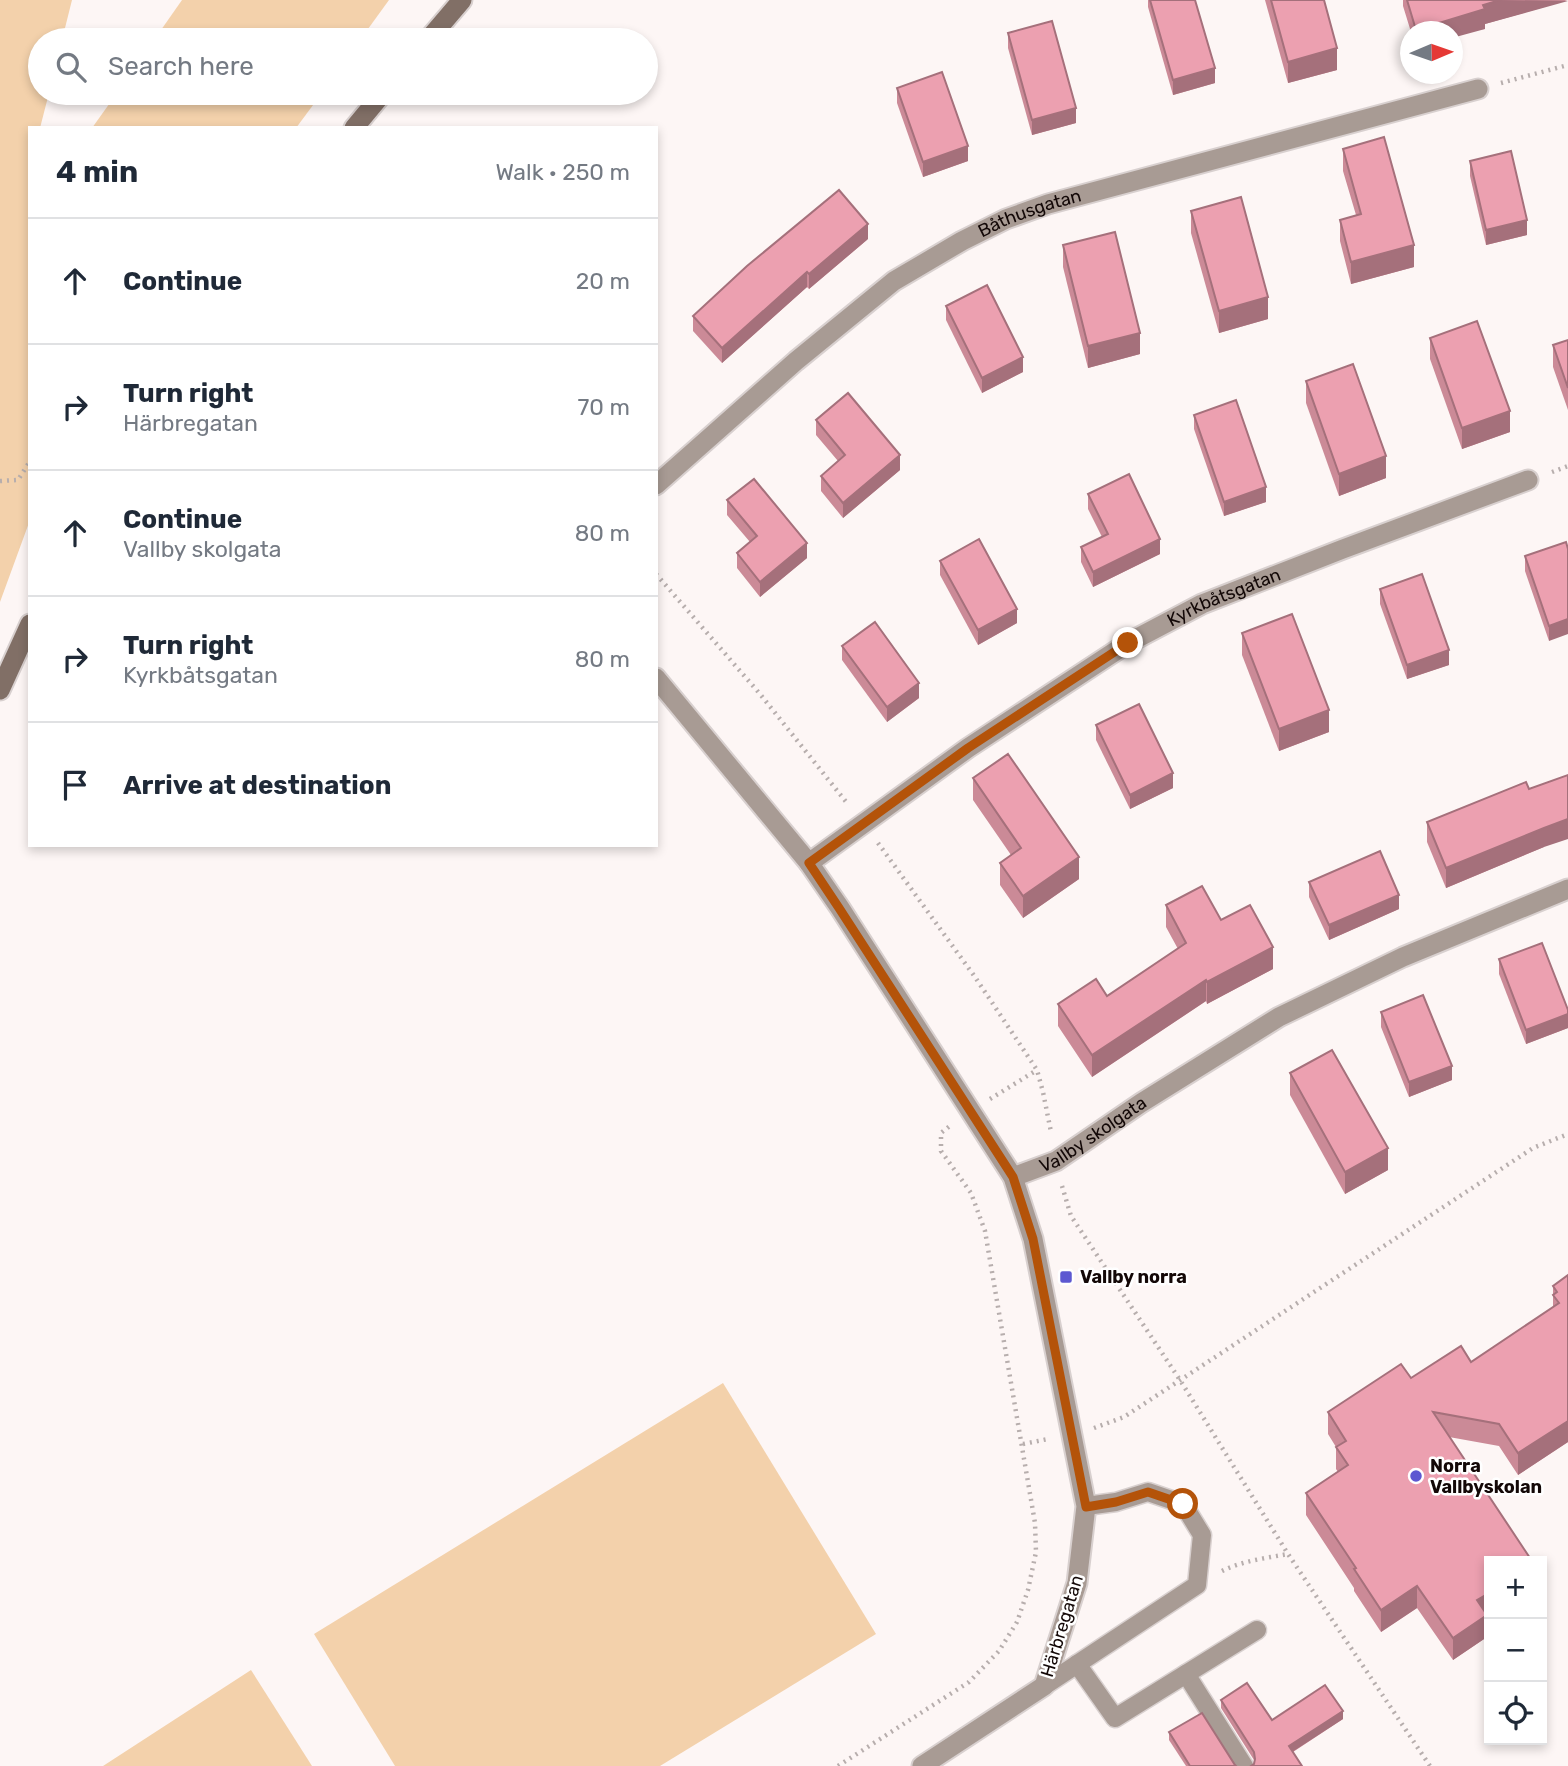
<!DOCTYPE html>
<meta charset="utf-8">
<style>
body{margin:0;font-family:Rubik,sans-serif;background:#f2f2f3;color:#1f2937}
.controls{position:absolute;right:21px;bottom:21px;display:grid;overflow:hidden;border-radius:0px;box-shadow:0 4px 10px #0003}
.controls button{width:63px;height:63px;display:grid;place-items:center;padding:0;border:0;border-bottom:2px solid #e0e1e3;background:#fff;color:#1f2937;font:35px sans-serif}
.compass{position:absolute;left:1400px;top:21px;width:63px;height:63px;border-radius:50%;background:#fff;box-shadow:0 4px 10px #0003;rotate:88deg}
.stop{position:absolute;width:21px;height:21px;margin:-16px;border:5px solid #b45309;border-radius:50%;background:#fff}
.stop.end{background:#b45309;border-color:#fff;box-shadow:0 2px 7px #0008}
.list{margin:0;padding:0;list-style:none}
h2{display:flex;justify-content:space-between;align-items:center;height:91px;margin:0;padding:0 28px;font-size:30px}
h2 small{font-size:23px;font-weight:400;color:#747a83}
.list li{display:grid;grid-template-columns:46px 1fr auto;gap:21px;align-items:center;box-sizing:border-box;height:126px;padding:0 28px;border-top:2px solid #e0e1e3}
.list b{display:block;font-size:26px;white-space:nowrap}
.list p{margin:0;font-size:23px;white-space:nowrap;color:#747a83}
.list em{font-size:23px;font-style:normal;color:#747a83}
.icon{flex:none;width:38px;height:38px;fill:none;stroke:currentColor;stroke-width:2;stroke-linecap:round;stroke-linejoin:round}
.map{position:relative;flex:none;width:1568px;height:1766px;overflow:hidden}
.search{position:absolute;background:#fff;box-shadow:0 4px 10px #0003;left:28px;top:28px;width:630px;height:77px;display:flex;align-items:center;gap:18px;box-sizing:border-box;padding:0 24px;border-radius:38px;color:#747a83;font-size:26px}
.panel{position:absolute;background:#fff;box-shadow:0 4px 10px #0003;left:28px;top:126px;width:630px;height:721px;border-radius:0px}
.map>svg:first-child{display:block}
</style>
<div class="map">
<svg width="1568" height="1766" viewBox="0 0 1568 1766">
<rect width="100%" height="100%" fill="#fdf6f5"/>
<g fill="#f3d1ab">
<path d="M0,0H72L62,40H40V93H49L40,128H30V520L0,602Z"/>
<path d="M182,0H389L360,40H154Z"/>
<path d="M117,93H322L296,128H92Z"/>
<path d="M723,1383L876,1634L660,1766H395L314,1634Z"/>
<path d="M251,1670L312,1766H103Z"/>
</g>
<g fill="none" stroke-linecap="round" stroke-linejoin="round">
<g stroke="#d8d0cf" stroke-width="21">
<g id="service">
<path d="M1077,1664L1115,1718L1186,1674L1244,1766"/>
<path d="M1186,1674L1257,1630"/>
<path d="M1044,1686L1197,1585L1202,1535L1183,1504L1148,1492L1116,1502L1086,1506"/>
</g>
</g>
<g stroke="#d8d0cf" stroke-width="23">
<g id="minor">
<path id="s1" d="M656,485L796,361L894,281L962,241L1006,219L1048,204L1478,89"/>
<path d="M656,678L809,863L840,908L1013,1177L1033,1239L1086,1506L1077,1583L1044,1686L922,1766"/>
<path id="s2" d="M809,863L968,748L1128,643L1202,604L1343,549L1528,480"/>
<path id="s3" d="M1013,1177L1056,1161L1141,1103L1279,1017L1403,957L1568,889"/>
</g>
</g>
<g stroke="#d8d0cf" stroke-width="23">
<g id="secondary">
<path d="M428,40L462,0"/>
<path d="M354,128L383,93"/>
<path d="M0,690L30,624"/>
</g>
</g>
<g stroke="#b7aead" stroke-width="4.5" stroke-dasharray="2 5" stroke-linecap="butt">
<path d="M1501,83L1568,65"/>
<path d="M1552,472L1568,466"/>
<path d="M0,481L18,480L30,461"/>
<path d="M656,574L760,694L847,803"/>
<path d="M878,843L975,977L1037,1070L1043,1092L1051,1132"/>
<path d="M990,1099L1037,1070"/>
<path d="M1062,1186L1071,1216L1180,1380L1288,1554L1430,1766"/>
<path d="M1094,1428L1124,1417L1533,1148L1568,1134"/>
<path d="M1023,1444L1048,1439"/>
<path d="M1222,1571C1242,1561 1266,1558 1288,1554"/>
<path d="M838,1766L969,1682L999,1651L1017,1622L1028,1590L1036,1552L1035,1523L985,1231L971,1193L941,1151V1133L951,1125"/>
</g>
<use href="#service" stroke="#a89b94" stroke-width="18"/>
<use href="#minor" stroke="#a89b94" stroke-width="19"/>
<use href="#secondary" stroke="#816f66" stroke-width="19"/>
</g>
<g fill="#cb8a97">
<path d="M1148,0H1195L1215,83L1173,95L1148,7Z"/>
<path d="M1265,0H1324L1337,70L1288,83Z"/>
<path d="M1403,0H1568L1485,24V29L1452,32H1411L1403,6Z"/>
<path d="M1008,33L1076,123L1032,135L1008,48Z"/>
<path d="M897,88L968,161L923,177L897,103Z"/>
<path d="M1343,149L1414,267L1351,284L1340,241V220L1356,215L1343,171Z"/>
<path d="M1470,161L1527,235L1486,245L1470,176Z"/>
<path d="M1191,211L1268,319L1219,333L1191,233Z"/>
<path d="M868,239L809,289L807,287L722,363L693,331V316Z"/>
<path d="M1063,245L1140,354L1088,368L1063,267Z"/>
<path d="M946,306L1023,372L982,393L946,320Z"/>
<path d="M1430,338L1510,432L1462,449L1430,359Z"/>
<path d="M1568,340V410L1553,367V345Z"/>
<path d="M1306,381L1386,478L1339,496L1306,403Z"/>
<path d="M1194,415L1266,502L1224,516L1194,429Z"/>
<path d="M816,420L900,470L843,518L821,491V476L838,461L816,435Z"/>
<path d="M1088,494L1160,554L1093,587L1081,562V547L1102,537L1088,509Z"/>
<path d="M727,500L807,558L760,597L737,568V553L750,542L727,515Z"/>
<path d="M1566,542L1549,641L1525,571V556Z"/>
<path d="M940,561L1017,623L978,645L940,575Z"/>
<path d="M1380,589L1449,665L1407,679L1380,604Z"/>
<path d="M1242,633L1329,732L1279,751L1242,655Z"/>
<path d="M842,646L919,698L887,722L842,660Z"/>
<path d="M1096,725L1173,788L1130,809L1096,740Z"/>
<path d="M973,778L1079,879L1023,918L1000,885V863L1011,855L973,800Z"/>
<path d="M1427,822L1544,847L1446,888L1427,842Z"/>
<path d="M1309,882L1399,909L1329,940L1309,897Z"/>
<path d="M1166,905L1221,920L1273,969L1207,1004L1206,1001L1092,1077L1058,1026V1004L1107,996L1178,949L1166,927Z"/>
<path d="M1499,959L1568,1010V1028L1526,1044L1499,974Z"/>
<path d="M1381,1012L1452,1080L1409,1097L1381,1027Z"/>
<path d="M1290,1073L1388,1170L1345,1194L1290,1095Z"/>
<path d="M1568,1275V1442L1518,1475L1499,1446L1449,1437L1487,1616V1637L1453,1660L1417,1608L1381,1632L1354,1591V1588L1306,1515V1493L1338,1472L1336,1469V1447L1328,1434V1412L1411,1378L1471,1362L1553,1308V1286Z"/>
<path d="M1221,1700L1272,1720L1343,1719L1293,1752L1254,1764V1760L1221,1708Z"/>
<path d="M1169,1732L1236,1766H1186L1169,1740Z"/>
</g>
<g fill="#a5707b">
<path d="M1500,0L1568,1L1485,24V29L1452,38V32H1416V30L1483,5Z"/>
<path d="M1337,48V70L1288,83V62Z"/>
<path d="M1215,68V83L1173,95V80Z"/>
<path d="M1076,108V123L1032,135V120Z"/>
<path d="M968,146V161L923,177V162Z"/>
<path d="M1527,220V235L1486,245V230Z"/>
<path d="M868,224V239L809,289V274Z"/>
<path d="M1414,245V267L1351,284V262Z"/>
<path d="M807,272V287L722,363V348Z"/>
<path d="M1268,297V319L1219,333V311Z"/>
<path d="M1140,333V354L1088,368V346Z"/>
<path d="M1023,357V372L982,393V378Z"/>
<path d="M1510,411V432L1462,449V428Z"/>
<path d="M900,455V470L843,518V503Z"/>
<path d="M1386,456V478L1339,496V474Z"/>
<path d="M1266,487V502L1224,516V502Z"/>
<path d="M1160,539V554L1093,587V572Z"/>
<path d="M807,543V558L760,597V582Z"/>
<path d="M1017,609V623L978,645V630Z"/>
<path d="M1568,619V634L1549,641V626Z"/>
<path d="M1449,650V665L1407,679V665Z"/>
<path d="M919,683V698L887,722V707Z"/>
<path d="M1329,710V732L1279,751V729Z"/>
<path d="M1173,773V788L1130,809V795Z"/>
<path d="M1568,819V839L1544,847L1446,888V868L1544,828Z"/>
<path d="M1079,857V879L1023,918V896Z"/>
<path d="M1399,895V909L1329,940V925Z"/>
<path d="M1273,947V969L1207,1004V982Z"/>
<path d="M1206,980V1001L1092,1077V1055Z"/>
<path d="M1568,1014V1028L1526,1044V1030Z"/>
<path d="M1452,1066V1080L1409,1097V1082Z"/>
<path d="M1388,1148V1170L1345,1194V1172Z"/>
<path d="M1568,1421V1442L1518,1475V1453Z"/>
<path d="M1417,1586V1608L1381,1632V1610Z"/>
<path d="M1489,1593V1614L1487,1616V1637L1453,1660V1638L1477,1600Z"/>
<path d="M1343,1711V1719L1289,1754V1746Z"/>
</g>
<g fill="#eca0b0" stroke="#a5707b" stroke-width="2">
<path d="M1150,0H1195L1215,68L1173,80Z"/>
<path d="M1271,0H1324L1337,48L1288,62Z"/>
<path d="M1407,0H1500L1483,5L1485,9L1416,30Z"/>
<path d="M1052,21L1076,108L1032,120L1008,33Z"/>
<path d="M942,72L968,146L923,162L897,88Z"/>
<path d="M1384,137L1414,245L1351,262L1340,220L1361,214L1343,149Z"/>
<path d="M1511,151L1527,220L1486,230L1470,161Z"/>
<path d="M839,190L868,224L809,274L807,272L722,348L693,316L747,266Z"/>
<path d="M1241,197L1268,297L1219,311L1191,211Z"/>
<path d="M1115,232L1140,333L1088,346L1063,245Z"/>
<path d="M987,285L1023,357L982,378L946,306Z"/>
<path d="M1477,321L1510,411L1462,428L1430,338Z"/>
<path d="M1568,340V388L1553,345Z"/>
<path d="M1353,364L1386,456L1339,474L1306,381Z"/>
<path d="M848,393L900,455L843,503L821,476L845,455L816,420Z"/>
<path d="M1236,400L1266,487L1224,502L1194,415Z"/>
<path d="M1129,474L1160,539L1093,572L1081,547L1108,534L1088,494Z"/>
<path d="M754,479L807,543L760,582L737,553L757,536L727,500Z"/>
<path d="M979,539L1017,609L978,630L940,561Z"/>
<path d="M1566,542L1568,549V619L1549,626L1525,556Z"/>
<path d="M1422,574L1449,650L1407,665L1380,589Z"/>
<path d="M1292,614L1329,710L1279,729L1242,633Z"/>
<path d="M875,622L919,683L887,707L842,646Z"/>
<path d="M1139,704L1173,773L1130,795L1096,725Z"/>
<path d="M1008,754L1079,857L1023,896L1000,863L1021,848L973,778Z"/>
<path d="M1568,775V819L1544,828L1446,868L1427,822L1526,782L1529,789Z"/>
<path d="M1380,851L1399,895L1329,925L1309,882Z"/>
<path d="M1202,886L1221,920L1250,905L1273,947L1207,982L1206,980L1092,1055L1058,1004L1096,979L1107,996L1186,943L1166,905Z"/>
<path d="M1542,943L1568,1010V1014L1526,1030L1499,959Z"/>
<path d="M1423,995L1452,1066L1409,1082L1381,1012Z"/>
<path d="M1332,1050L1388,1148L1345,1172L1290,1073Z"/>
<path d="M1568,1275V1421L1518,1453L1499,1424L1433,1412L1532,1561H1489V1593L1477,1600L1487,1615L1453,1638L1417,1586L1381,1610L1354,1569L1356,1568L1306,1493L1348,1465L1336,1447L1346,1441L1328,1412L1401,1364L1411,1378L1461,1346L1471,1362L1559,1303L1553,1295L1557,1292L1553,1286Z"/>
<path d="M1247,1683L1272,1720L1325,1685L1343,1711L1289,1746L1302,1766H1251L1254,1764L1255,1759L1254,1752L1221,1700Z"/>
<path d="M1202,1713L1235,1765L1236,1766H1190L1169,1732Z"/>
</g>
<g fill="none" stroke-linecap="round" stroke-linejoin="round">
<path stroke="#b45309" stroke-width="9" d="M1128,643L968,748L809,863L839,908L1013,1177L1033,1239L1086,1507L1116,1502L1148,1492L1183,1504"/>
</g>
<g fill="#5d58d1" stroke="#fff" stroke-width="2.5">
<rect x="1059" y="1270" width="14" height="14" rx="3.5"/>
<circle cx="1416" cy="1476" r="7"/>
</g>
<g text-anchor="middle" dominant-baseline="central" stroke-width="5" stroke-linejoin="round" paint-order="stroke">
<g font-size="18" fill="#130807" stroke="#fff">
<text stroke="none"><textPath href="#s1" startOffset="466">Båthusgatan</textPath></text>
<text stroke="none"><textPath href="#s2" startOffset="494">Kyrkbåtsgatan</textPath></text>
<text stroke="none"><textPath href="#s3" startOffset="91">Vallby skolgata</textPath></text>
<text transform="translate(1062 1626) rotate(-73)">Härbregatan</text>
</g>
<g font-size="18" font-weight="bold" fill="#130807" stroke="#fff" text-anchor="start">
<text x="1080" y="1277">Vallby norra</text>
<text x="1430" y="1466">Norra<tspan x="1430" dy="21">Vallbyskolan</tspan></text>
</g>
</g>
</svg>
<div class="controls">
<button>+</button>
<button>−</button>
<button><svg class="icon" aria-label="locate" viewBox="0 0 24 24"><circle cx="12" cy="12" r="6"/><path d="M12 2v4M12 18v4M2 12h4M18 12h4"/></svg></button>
</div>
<svg class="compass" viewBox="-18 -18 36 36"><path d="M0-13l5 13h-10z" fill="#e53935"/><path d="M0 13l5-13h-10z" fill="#747a83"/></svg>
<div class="stop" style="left:1183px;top:1504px"></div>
<div class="stop end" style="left:1128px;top:643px"></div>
<div class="search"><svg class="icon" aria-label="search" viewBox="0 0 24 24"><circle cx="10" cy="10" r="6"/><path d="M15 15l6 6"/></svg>Search here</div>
<section class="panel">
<h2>4 min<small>Walk · 250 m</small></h2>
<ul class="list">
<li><svg class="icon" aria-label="ahead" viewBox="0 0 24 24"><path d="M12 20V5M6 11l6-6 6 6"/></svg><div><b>Continue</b></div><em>20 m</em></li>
<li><svg class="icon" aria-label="right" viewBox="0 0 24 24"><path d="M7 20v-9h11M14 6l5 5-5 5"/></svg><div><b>Turn right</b><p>Härbregatan</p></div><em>70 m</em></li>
<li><svg class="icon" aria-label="ahead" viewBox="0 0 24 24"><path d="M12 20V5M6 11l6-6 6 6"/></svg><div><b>Continue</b><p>Vallby skolgata</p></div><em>80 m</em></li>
<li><svg class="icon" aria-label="right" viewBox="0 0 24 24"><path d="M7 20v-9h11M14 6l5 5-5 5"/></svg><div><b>Turn right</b><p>Kyrkbåtsgatan</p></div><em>80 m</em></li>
<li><svg class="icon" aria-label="arrive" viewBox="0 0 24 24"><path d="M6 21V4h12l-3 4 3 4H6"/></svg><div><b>Arrive at destination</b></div></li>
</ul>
</section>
</div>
